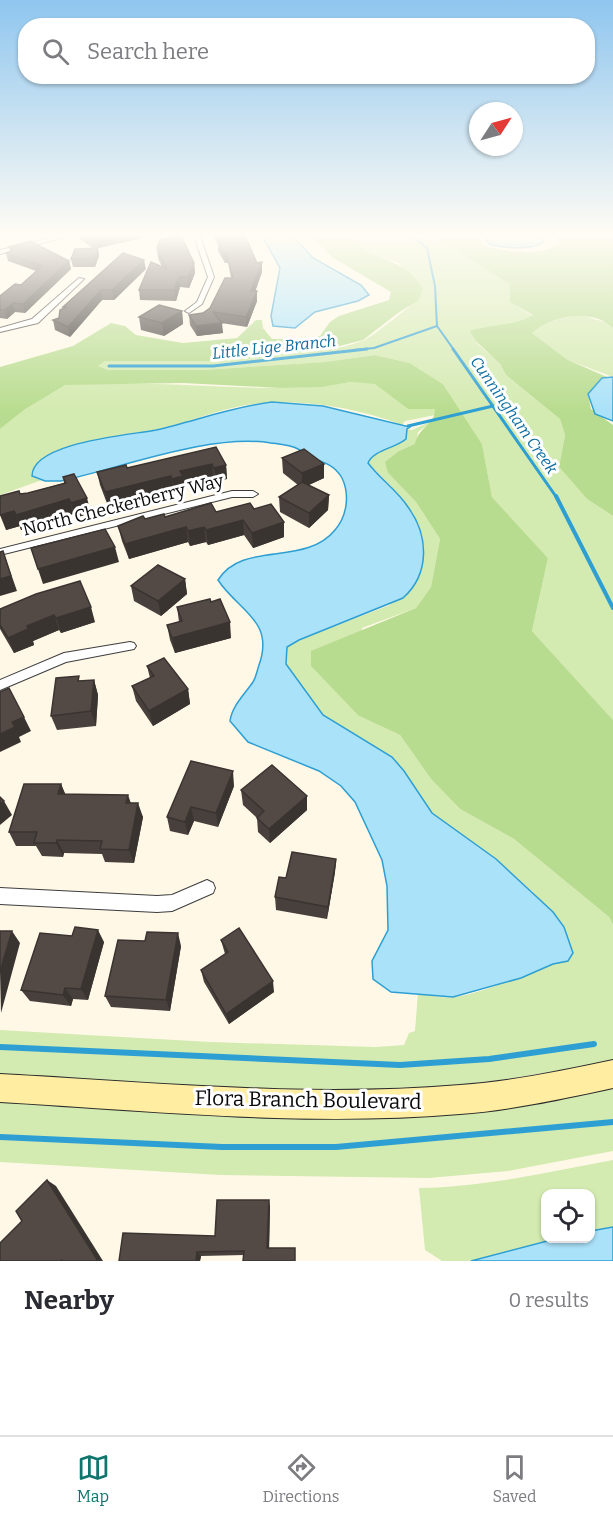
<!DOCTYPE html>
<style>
body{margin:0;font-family:Bitter,serif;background:#f7f7f7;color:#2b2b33}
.controls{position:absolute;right:18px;bottom:18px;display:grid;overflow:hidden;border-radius:12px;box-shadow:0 2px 4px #0004}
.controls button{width:54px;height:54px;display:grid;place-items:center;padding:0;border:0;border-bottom:2px solid #e1e1e2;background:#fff;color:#2b2b33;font:30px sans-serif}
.compass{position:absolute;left:469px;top:102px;width:54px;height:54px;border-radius:50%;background:#fff;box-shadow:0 2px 4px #0004;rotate:54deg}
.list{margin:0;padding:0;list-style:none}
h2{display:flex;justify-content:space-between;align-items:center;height:78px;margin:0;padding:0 24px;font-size:26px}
h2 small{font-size:20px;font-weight:400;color:#7c7c81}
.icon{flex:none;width:33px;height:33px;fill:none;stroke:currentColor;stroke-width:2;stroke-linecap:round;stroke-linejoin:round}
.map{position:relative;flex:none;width:613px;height:1261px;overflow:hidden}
.search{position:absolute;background:#fff;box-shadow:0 2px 4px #0004;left:18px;right:18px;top:18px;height:66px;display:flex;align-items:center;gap:15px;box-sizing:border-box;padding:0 21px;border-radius:24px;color:#7c7c81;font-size:22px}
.sheet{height:174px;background:#fff}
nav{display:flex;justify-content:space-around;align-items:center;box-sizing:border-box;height:84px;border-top:2px solid #e1e1e2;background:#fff;font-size:16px;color:#7c7c81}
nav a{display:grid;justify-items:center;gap:3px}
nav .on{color:#0f766e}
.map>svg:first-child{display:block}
</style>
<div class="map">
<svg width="613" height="1261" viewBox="0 0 613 1261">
<rect width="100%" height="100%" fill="#fff8e7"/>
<g fill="#d3eab0">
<path d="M346,236H437L448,246L510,284V302L533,316L476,342L500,364L506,375L560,419L565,435L559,467L587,499L613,516V720L532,631L548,558L492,497L482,444L443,384L410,363L375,355L324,362L201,370H108L97,366L105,361C167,360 228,360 289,354C313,351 339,350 362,341C376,335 402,311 418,301L399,263L364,252Z"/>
<path d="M580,315L608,323L613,328V377L568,360L532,333C546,321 562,318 580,315Z"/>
<path d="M351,382L375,383L408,409H435V415L405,421L402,425C353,406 284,395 232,408C206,414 180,425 153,430C113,438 72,439 37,464V479L42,480L0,495V429C19,414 41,393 64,385C79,380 103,384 119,384C195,382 275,395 351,382Z"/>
<path d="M432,421L418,432L416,444L399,451L388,473L416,502L440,539L431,587L416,608L362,628L359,716L400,735L431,779L460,809L514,839L609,917L613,925V1060C587,1068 559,1070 532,1075C357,1104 177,1084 0,1075V1030L210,1042L376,1047L404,1045L409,1033L415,1031L418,993C429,995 444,999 455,997C494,991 531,968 567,961L533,892L496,859L432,813L404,771L379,749L336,725L323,715L286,664L287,647L299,640L390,605L392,487L368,463C373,450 396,448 406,438L407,429L412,430Z"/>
<path d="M613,1087V1151L508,1171L429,1178L220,1175L0,1162V1102L515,1106Z"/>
<path d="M613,1160V1227L591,1231L590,1194H546V1238L555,1239L471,1261H442L425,1250L419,1188C484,1187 549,1172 613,1160Z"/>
</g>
<g fill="#b8dc8f">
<path d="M311,236H346C370,262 404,256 423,289L418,301L398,313L363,340L324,350L215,361H105L98,366L108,370H201L324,362L375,355L410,363L443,384L482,444L492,497L548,558L532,631L613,720V925L609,917L514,839L460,809L431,779L400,735L359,716L311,666V651L416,608L431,587L440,539L416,502L388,473L385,462L399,451L415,444C419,426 435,425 435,409H408L375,384L351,382L321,387L281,388L183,383L65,385L25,409L0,429V367L73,346L111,323L125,326L136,335L183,343L237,338L256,320H262L263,328L272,339H309L320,336L330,322L339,316L389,300L391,292L333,258Z"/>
<path d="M437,236H475L485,246C506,252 543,257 560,243L554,236H613V328C593,308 552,315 532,333L568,360L607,377L588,394L591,409L613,425V516L587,499L559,467L565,435L560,419L506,375L500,364L476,341L470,331C489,324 516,326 533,315L510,302V284L448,246Z"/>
</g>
<g fill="#aae2f9" stroke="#2d9fd3" stroke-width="1.5">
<path d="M262,236H293L313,258L361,285L369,295L358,301L315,312L295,328L273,326L271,316L280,268Z"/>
<path d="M484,236H540L544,241C535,251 502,248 489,244Z"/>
<path d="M613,377V421L595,414L588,394L602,378Z"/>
<path d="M272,402L323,406L410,427L407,429L406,439C396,448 373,450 368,463C380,479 397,490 408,507C429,536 430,574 403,598L299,640L287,647L286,664L323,715L392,757L404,771L432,813L496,859L553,912L564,927L573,953L568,961L553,964L521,978L453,997L391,992L373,979L372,961L388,930L387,886L382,860L355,802L341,786L319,771L248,742L230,721C232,706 244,695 253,682C256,677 257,671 259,665C275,620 238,611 218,580C243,540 305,567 335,530C347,516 350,495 342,478C334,464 322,462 309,457C304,456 302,451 298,449C291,445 279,444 271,443C211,433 121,468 61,481H45L32,476C32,442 131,435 156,430C195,421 232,407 272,402Z"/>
<path d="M613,1227V1261H471L555,1239L590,1238L591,1231Z"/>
</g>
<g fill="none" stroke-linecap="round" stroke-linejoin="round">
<g stroke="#2d9fd3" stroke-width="2">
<path d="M412,236L427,248L435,286L437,326L454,350"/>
<path d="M354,350L374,348L437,326"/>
</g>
<g stroke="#2d9fd3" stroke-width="3">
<path d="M453,349L557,498"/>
<path d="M109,366H213L367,349"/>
<path d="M408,426L493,406"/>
</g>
<path stroke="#2d9fd3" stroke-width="4" d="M556,496L613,608"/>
<g stroke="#2d9fd3" stroke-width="6">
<path d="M0,1047L400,1065L489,1059L594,1044"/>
<path d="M0,1137L222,1147H336L613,1122"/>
</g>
<g stroke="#3d3d3d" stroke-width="2">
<g id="street">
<path d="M59,236H69L0,254V250Z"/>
<path d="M194,236H200L214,277L202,304L189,313L185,311L197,302L208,277Z"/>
<path d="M79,278L84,279L38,323L0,332V328L32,319Z"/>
<path d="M232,491H253L258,494L253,497H232L0,555V549Z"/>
<path d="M130,642L134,643L136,646L134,649L66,662L0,690V680L64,653Z"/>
<path d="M207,880L213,883L215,888L213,893L172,911L157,912L0,904V888L157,896L172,895Z"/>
</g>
</g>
<g stroke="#2c2c2c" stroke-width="2">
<path id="secondary" d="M613,1060V1088C562,1099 512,1110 460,1114C307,1127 153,1111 0,1102V1074C153,1082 307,1098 460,1085C512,1081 562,1071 613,1060Z"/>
</g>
<use href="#street" fill="#fff" fill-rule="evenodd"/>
<use href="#secondary" fill="#ffeda2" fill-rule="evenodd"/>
</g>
<g fill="#47403c">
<path d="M76,236H146V237L94,249L98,248L99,256L95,267H73L71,259L94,249Z"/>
<path d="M213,236H245L257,263L262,262V272L255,291L257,301L247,327L221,323L223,333L197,336L190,325L189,315L203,313L210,308L231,278L228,263H225L218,251V244Z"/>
<path d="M9,247L69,261L71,269L25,313L15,312L7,319L0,318V296L21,285L36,271L8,261L6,253L10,251Z"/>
<path d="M157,248L194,263L195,273L189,288L180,287L176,301L140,300L139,290L162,267L158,258Z"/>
<path d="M146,269L114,300H102L70,337L55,330L53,320L59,318L63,309V307Z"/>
<path d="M182,311L183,324L164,336L141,330L139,317Z"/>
<path d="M216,447L226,465L227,479L216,481L213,477L184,484L185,489L174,492L173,490L108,506L100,485L97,472L127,468Z"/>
<path d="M282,458L324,464V478L309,485L329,495L328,510L309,528L280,512L279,497L298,485L283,473Z"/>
<path d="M63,477L91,513L75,518L73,514L21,530L20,526L6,530L20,494L28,493L64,483Z"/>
<path d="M254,509L284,522V537L253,548L244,535L208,545L206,542L190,546L188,542L129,559L122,541L118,526L145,519Z"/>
<path d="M185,579L187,594L161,616L134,601L131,586Z"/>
<path d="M177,607L231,638L175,653L170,640L167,625L179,622Z"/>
<path d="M0,609L95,622L61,633L59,630L33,641L34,645L14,653L0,629Z"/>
<path d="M147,666L188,689L190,704L153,726L136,701L132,686L150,678Z"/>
<path d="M94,680L98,695L96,726L57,730L51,716L81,681Z"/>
<path d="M61,784L65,794L131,803L143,817L134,863L105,862L102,854L64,853L63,857L42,856L36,846H16L9,832Z"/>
<path d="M234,786L218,827L194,821L188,835L170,831L167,817Z"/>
<path d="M241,790L307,796V810L270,843L258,832L257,818L243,805Z"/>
<path d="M336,859L335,872L327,919L276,910L275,897L286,878Z"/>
<path d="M72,936L104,942L88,1000L73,999L71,1006L30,1001L21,990Z"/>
<path d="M221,940L274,992L229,1024L204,982L201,970L225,954Z"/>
<path d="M181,946L170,1011L111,1007L105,996Z"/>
<path d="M270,1206L269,1248L244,1255L201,1256L200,1261H119L215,1236Z"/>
</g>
<g fill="#3a3431">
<path d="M109,236H146V237L94,249L92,240Z"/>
<path d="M98,248L99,256L95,267L94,258Z"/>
<path d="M224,254H227L228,263H225Z"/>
<path d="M144,260L146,269L114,300L112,290Z"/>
<path d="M69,261L71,269L25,313L23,304Z"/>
<path d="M262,262V272L252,301L251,291Z"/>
<path d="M194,263L195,273L189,288L188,277Z"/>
<path d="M179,277L180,287L176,301L174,290Z"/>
<path d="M101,290L102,300L70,337L68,327Z"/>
<path d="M257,291V301L247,327L246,317Z"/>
<path d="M13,303L15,312L7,319L5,310Z"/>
<path d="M182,311L183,324L164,336L162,323Z"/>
<path d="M222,323L223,333L197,336L196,326Z"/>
<path d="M212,464L213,477L184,484L185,489L174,492L172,479L180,471Z"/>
<path d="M324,464V478L302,488V473Z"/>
<path d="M226,465L227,479L216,481L214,468Z"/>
<path d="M171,476L173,490L108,506L105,492Z"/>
<path d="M329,495L328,510L309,528V513Z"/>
<path d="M87,498L91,513L75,518L71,503Z"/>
<path d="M69,499L73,514L21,530L16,515Z"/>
<path d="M14,511L20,526L6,530L0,515Z"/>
<path d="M243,520L244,535L208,545L206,530Z"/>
<path d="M284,522V537L253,548L252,533Z"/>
<path d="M186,527L188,542L129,559L125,544Z"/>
<path d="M204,527L206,542L190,546L188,531Z"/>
<path d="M115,547L119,562L43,584L38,569Z"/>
<path d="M3,551L17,591L0,596V579Z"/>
<path d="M185,579L187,594L161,616L158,601Z"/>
<path d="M91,607L95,622L61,633L56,618Z"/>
<path d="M54,615L59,630L33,641L34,645L14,653L8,638L27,626Z"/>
<path d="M230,622L231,638L175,653L172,638Z"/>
<path d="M94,680L98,695L96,726L91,711Z"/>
<path d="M188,689L190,704L153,726L149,711Z"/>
<path d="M24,717L31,731L19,737L21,742L0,752V734L12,722Z"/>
<path d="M233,771L234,786L218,827L216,813Z"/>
<path d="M61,784L67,798L58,794Z"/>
<path d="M128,795L133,809L126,803Z"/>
<path d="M307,796V810L270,843L269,829Z"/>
<path d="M4,801L12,815L0,825V804Z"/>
<path d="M138,803L143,817L134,863L129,850Z"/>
<path d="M191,807L194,821L188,835L185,822Z"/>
<path d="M57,840L64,853L63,857L56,843Z"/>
<path d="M336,859L335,872L327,919L328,907Z"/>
<path d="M98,930L104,942L88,1000L81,989Z"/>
<path d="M12,931L20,943L1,1013L0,971Z"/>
<path d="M178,933L181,946L170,1011L166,1000Z"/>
<path d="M273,981L274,992L229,1024L226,1014Z"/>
<path d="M65,988L73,999L71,1006L63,995Z"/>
<path d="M47,1180L56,1186L103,1261H98Z"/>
<path d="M269,1200L270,1206L269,1252L267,1248Z"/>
<path d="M197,1252L201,1256L200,1261H196Z"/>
</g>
<g fill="#534a46" stroke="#3a3431" stroke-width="1.5">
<path d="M87,236H109L92,240Z"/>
<path d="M176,236H181L194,263L188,277H179L174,290H139L151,262L167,269L157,248L160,240Z"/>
<path d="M217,236H245L257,263L262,262L251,291H257L246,317L213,312L222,323L196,326L189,315L203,313L210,308L225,278H233L227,254H224L218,242L221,241Z"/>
<path d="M30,241L69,261L23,304L13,303L5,310H0V296L15,284L21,285L42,266L6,253L14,250L9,247Z"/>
<path d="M98,248L94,258L71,259L75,249Z"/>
<path d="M123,253L144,260L112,290H101L68,327L53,320L59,318L60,310L67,307H63Z"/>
<path d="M159,305L182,311L162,323L139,317Z"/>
<path d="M216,447L226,465L214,468L212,464L180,471L183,476L172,479L171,476L105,492L97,472L126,465L127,468Z"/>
<path d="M304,449L324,464L302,473L282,458Z"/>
<path d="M74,474L87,498L71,503L69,499L16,515L14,511L0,515V496L19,491L20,494L28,493L66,483L63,477Z"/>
<path d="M302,482L329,495L309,513L279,497Z"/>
<path d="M211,503L216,512L250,503L254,509L271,504L284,522L252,533L243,520L206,530L204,527L188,531L186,527L125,544L118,526L143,516L145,519L164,514L165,517Z"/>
<path d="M105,529L115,547L38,569L31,548Z"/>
<path d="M3,551L11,576L0,579V552Z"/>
<path d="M158,565L185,579L158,601L131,586Z"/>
<path d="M80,581L91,607L56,618L54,615L27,626L28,629L8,638L0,625V609L36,594Z"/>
<path d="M210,599L211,602L220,599L230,622L172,638L167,625L182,621L177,607Z"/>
<path d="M164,658L188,689L149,711L132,686L154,676L147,666Z"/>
<path d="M79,676L78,681L94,680L91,711L51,716L56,678Z"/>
<path d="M9,688L24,717L12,722L15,727L0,734V692Z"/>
<path d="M191,761L233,771L216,813L191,807L185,822L167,817Z"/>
<path d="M272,765L307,796L269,829L257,818L264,811L241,790Z"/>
<path d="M24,784H61L58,794L128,795L126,803H138L129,850L100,849L102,841L57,840L56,843H34L37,832H9Z"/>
<path d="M0,797L4,801L0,804Z"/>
<path d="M292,852L336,859L328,907L275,897L279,877L286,878Z"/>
<path d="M75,927L98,930L81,989L65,988L63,995L21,990L40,933L72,936Z"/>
<path d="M239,928L273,981L226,1014L201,970L228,952L221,940Z"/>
<path d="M0,931H12L0,971Z"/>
<path d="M147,932L178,933L166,1000L105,996L118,940L145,941Z"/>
<path d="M47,1180L98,1261H63L62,1260L61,1261H0V1243L22,1221L16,1211Z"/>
<path d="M217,1200H269L267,1248H295V1261H243L244,1251L197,1252L196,1261H119L123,1233L215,1236Z"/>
</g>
<linearGradient id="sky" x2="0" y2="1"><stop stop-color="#8fc6ef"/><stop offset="0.57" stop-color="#fffcf4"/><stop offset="1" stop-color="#fffcf4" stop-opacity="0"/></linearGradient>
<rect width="613" height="412" fill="url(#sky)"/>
<g text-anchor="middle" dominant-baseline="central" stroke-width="6" stroke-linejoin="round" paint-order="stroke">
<g font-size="16" font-style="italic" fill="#0f6da0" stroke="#fff">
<text transform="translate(274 347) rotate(-6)">Little Lige Branch</text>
<text transform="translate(514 415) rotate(55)">Cunningham Creek</text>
</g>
<g font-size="18" fill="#0a0a0a" stroke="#fff">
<text transform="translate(123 505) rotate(-14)">North Checkerberry Way</text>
</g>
<g font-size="21" fill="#0a0a0a" stroke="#fff">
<text transform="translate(308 1100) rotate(1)">Flora Branch Boulevard</text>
</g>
</g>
</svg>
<div class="controls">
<button><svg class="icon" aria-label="locate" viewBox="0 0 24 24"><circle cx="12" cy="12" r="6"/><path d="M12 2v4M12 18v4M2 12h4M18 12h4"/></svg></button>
</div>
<svg class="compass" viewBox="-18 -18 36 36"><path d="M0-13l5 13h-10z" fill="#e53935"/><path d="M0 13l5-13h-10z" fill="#7c7c81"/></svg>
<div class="search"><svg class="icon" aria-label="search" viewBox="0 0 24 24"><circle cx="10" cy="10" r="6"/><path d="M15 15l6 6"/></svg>Search here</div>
</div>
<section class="sheet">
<h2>Nearby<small>0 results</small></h2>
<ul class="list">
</ul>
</section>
<nav>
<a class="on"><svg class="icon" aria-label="map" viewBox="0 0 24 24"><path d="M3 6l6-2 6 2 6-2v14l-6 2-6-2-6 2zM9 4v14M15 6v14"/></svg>Map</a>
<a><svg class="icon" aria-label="directions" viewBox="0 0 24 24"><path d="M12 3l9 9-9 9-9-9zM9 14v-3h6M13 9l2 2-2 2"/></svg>Directions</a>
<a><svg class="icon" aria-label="saved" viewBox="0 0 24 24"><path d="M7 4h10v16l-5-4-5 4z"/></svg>Saved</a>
</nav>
